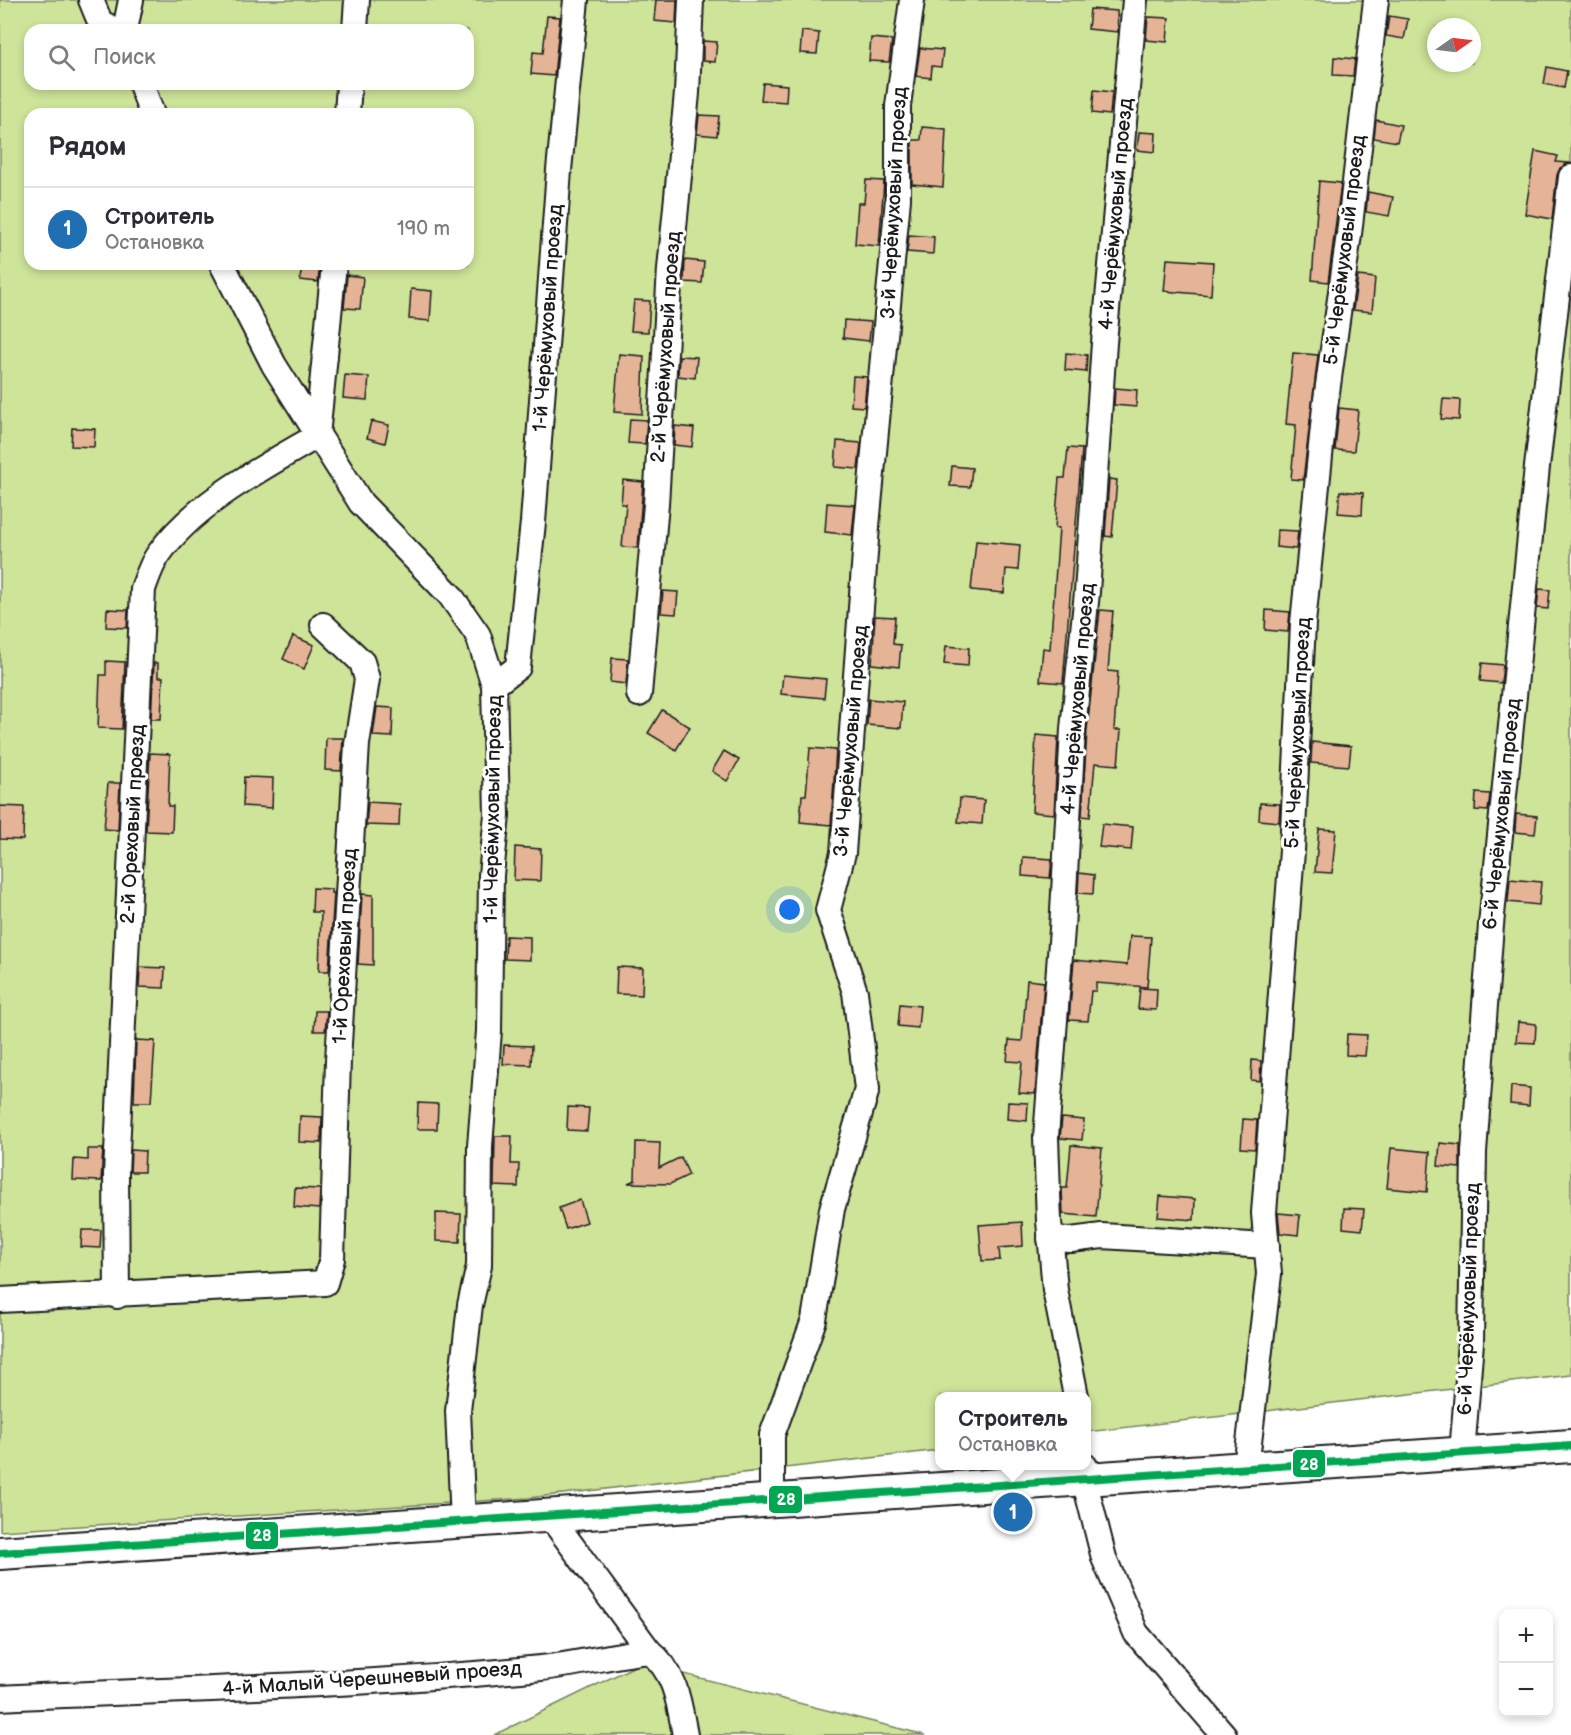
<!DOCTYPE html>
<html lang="ru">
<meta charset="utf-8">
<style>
body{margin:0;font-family:"Balsamiq Sans",sans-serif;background:#f2f2f3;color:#2b2b33}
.controls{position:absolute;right:18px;bottom:18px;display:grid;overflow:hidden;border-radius:12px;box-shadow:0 3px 9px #0003}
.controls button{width:54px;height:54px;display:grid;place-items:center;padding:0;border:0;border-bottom:2px solid #e1e1e2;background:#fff;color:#2b2b33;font:30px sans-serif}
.compass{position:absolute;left:1427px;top:18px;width:54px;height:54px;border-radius:50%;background:#fff;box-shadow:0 3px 9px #0003;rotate:76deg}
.you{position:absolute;left:790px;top:910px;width:21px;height:21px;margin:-15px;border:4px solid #fff;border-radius:50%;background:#1a73e8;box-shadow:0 0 0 9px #1a73e833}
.badge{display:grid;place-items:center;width:39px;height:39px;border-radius:50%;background:#1f6fb2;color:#fff;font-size:20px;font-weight:700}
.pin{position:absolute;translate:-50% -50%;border:3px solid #fff;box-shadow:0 2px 6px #0006}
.popup{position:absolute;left:935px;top:1392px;width:156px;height:78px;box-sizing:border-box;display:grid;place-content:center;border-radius:12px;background:#fff;filter:drop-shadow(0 2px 4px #0005);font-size:20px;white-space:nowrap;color:#7c7c81}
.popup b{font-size:22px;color:#2b2b33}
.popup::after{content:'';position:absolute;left:50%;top:100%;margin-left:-12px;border:12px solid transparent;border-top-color:#fff}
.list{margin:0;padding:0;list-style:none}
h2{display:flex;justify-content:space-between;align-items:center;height:78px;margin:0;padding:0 24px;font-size:26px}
h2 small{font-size:20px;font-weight:400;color:#7c7c81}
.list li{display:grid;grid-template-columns:39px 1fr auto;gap:18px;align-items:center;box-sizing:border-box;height:84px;padding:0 24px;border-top:2px solid #e1e1e2}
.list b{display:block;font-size:22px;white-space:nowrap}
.list p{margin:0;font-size:20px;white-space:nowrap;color:#7c7c81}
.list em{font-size:20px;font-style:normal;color:#7c7c81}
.icon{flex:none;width:33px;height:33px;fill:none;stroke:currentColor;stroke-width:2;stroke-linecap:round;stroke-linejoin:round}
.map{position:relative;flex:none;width:1571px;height:1735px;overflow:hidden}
.search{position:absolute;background:#fff;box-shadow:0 3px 9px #0003;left:24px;top:24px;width:450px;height:66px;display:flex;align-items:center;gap:15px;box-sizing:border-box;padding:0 21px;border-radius:18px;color:#7c7c81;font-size:22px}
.panel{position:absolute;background:#fff;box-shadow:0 3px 9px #0003;left:24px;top:108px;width:450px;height:162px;border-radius:18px}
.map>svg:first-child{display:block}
</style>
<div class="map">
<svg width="1571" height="1735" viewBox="0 0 1571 1735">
<rect width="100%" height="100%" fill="#fff"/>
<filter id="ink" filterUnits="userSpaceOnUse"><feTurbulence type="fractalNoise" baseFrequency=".0167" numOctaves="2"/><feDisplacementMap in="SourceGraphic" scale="12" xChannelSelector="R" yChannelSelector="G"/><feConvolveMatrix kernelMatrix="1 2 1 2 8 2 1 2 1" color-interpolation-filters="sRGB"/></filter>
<g filter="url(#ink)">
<g fill="#cee499" stroke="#75805a" stroke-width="1.5" fill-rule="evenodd">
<path d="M0,0H1571V1375L1087,1432L1086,1396H940L939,1450L528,1498L0,1531ZM1436,27H1472V63H1436ZM30,30H468V84H30ZM30,114H468V264H30Z"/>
<path d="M641,1663L925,1735H494Z"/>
</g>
<g fill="#e5b497" stroke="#1c1c1c" stroke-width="1.5">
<path d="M656,0H677L676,23L654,21Z"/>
<path d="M1090,9L1117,11L1118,32L1088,29Z"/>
<path d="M547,16L560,17L554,76L531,74L533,52L543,53Z"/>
<path d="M1389,16L1408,19L1404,39L1386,36Z"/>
<path d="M1148,17L1169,18L1167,42L1146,40Z"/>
<path d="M802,31L819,33L817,54L800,53Z"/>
<path d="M871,38L892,40L889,62L869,61Z"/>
<path d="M703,41L717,42L715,62L703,61Z"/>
<path d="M920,48L943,50L941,67L932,66L931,78L916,76Z"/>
<path d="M1334,57L1355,59L1353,76L1333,75Z"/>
<path d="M1547,67L1567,71L1564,88L1544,84Z"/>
<path d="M763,83L787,85L786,102L761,100Z"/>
<path d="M1094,90L1112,92L1110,115L1092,113Z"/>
<path d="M699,115L719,116L717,136L697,134Z"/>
<path d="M1376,120L1401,125L1397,142L1374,138Z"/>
<path d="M922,127L946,129L943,187L912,184V140H921Z"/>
<path d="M1139,132L1156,133L1155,152L1137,150Z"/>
<path d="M1535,151L1558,156L1556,162L1569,163L1560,168L1557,175L1552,219L1525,214Z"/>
<path d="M866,180L884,181L879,246L855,244L858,203H864Z"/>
<path d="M1319,181L1341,183L1328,282L1312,280Z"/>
<path d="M1368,192L1393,197L1389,216L1366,212Z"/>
<path d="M909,235L934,237L933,254L907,252Z"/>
<path d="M1167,259L1213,262L1211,295L1164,291Z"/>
<path d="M685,260L704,262L702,283L684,282Z"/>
<path d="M302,264H320L318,282L300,280Z"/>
<path d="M347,275L363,277L360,309L344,308Z"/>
<path d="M1358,276L1375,278L1372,312L1353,310Z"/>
<path d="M411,289L432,291L430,321L409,319Z"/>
<path d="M634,300L650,301L648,332L631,331Z"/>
<path d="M844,320L871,322L869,341L843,338Z"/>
<path d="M1066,353L1087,355L1086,372L1065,370Z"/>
<path d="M1293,353L1318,355L1303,480L1291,479L1296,425L1286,424Z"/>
<path d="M619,354L644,356L642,414L614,412Z"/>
<path d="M679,356L697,357L695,378L678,376Z"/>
<path d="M345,375L369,377L367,400L343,398Z"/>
<path d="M853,376L867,377L864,407L851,406Z"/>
<path d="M1115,388L1137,390L1136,407L1114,405Z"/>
<path d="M1443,399L1460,400L1459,420L1441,419Z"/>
<path d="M1339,408L1358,410L1354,451L1335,450Z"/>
<path d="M630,419L647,420L645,444L628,443Z"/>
<path d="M371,421L389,425L385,443L367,438Z"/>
<path d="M675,426L694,428L692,447L674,445Z"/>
<path d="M72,428L95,429L94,447L71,446Z"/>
<path d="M837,441L861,443L858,469L835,467Z"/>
<path d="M1068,448L1082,449L1063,683L1040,681L1043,648L1050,649L1059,528H1055L1059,478H1065Z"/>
<path d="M952,466L972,468L970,487L950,486Z"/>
<path d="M1109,479L1117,480L1112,537L1105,536Z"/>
<path d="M623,480L643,482L638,548L622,547L626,504H621Z"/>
<path d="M1340,491L1363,493L1362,515L1338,513Z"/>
<path d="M827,503L855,505L852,535L825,532Z"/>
<path d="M1277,530L1298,531L1296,549L1276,547Z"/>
<path d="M976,541L1020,545L1018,570L1006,569L1004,593L971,590Z"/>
<path d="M1539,589L1550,590L1548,609L1537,608Z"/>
<path d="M663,591L678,592L676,614L661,613Z"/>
<path d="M107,609L128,610L127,628L106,627Z"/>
<path d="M1100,610L1113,611L1108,671L1118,672L1114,730H1121L1118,765L1095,763L1090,817L1082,816L1087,730Z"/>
<path d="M1266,610L1290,612L1288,632L1265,630Z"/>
<path d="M875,616L895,617L893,644L901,645L899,667L872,664Z"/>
<path d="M293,636L314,645L304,669L283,659Z"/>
<path d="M946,646L969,648L968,666L944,664Z"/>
<path d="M612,658L628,659L626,684L610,682Z"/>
<path d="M106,661L125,662L122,729L98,728L100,675H106Z"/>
<path d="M154,663H158V677H163L161,719H151Z"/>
<path d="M1482,663L1503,665L1501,683L1480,681Z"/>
<path d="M783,675L826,679L824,698L781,694Z"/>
<path d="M869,699L903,702L901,728L867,725Z"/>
<path d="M377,707L393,708L392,737L373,736Z"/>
<path d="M662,710L690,727L676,750L648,733Z"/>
<path d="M1036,735L1058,737L1054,814L1032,812Z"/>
<path d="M326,738H343L341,771L325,770Z"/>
<path d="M1312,742L1351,746L1349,766L1311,763Z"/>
<path d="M810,748L836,750L831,825L800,822L802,795H806Z"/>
<path d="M724,751L739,760L727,781L712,771Z"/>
<path d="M150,753L170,754L168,806H173L172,832L146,831Z"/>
<path d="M244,777L273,778L272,808L243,806Z"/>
<path d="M108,783H120L118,830L104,829Z"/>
<path d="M1476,793L1490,794L1488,811L1475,810Z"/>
<path d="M960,798L984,800L982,824L958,822Z"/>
<path d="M368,802L400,804L399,826L366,825Z"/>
<path d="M1260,803L1280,804L1279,822L1259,820Z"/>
<path d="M0,806L24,807L23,840L0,839Z"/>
<path d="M1516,814L1537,816L1535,834L1515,832Z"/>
<path d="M1102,824L1133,827L1131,850L1099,847Z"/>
<path d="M1319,829L1336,830L1332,873L1315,872Z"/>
<path d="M515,847L541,849L540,881L514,880Z"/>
<path d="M1023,857L1052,859L1050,878L1022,876Z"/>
<path d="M1079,873L1094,875L1093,894L1078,893Z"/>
<path d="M1510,879L1541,882L1539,905L1508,902Z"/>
<path d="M313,888L331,889V893H334L329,971H319L321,912H312Z"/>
<path d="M362,894L373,895V965L358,964Z"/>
<path d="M506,936L530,937V960L505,959Z"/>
<path d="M1130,936L1151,937L1147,987L1096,983V991H1091L1088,1021L1069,1020L1074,960L1127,965Z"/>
<path d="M140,967L165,968L164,988L139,987Z"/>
<path d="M617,967L643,968L642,995L616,994Z"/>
<path d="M1027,980L1044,982L1035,1094L1019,1093L1022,1062L1007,1061L1009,1040L1022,1041Z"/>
<path d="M1140,988L1157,989L1156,1010L1138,1009Z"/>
<path d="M900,1004L920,1006L918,1028L898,1026Z"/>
<path d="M315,1011H327L325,1031H314Z"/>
<path d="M1518,1022L1536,1024L1535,1043L1516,1042Z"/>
<path d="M1347,1034L1367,1035L1365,1056L1346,1055Z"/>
<path d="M136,1040L155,1041L151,1102H134Z"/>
<path d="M504,1045L532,1046L531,1065L503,1064Z"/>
<path d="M1252,1060L1261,1061L1260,1081L1251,1080Z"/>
<path d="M1511,1086L1530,1088L1529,1106L1510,1104Z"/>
<path d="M1008,1102L1028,1103L1027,1121L1007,1119Z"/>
<path d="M418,1103L438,1104L437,1129H417Z"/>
<path d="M568,1107L589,1108L587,1131L567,1130Z"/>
<path d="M300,1116L322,1117L321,1143L299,1142Z"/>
<path d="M1062,1118L1084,1120L1082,1140L1060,1138Z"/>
<path d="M1243,1119L1257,1120L1255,1149L1241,1148Z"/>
<path d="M495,1136H512L511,1164H519L518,1187L494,1186Z"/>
<path d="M636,1142L660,1143L659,1168L681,1157L689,1175L670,1184L628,1183L635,1180Z"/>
<path d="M1440,1143L1460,1145V1168L1438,1166Z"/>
<path d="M1071,1145L1102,1148L1096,1217L1063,1214L1062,1188H1067Z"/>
<path d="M1391,1148L1430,1152L1427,1192L1387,1188Z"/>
<path d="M88,1149H103L101,1181L73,1180L74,1159L88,1160Z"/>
<path d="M131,1150L145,1151L144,1172H130Z"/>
<path d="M295,1188L320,1189L319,1209L294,1207Z"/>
<path d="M1160,1196L1195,1199L1194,1220L1158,1217Z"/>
<path d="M580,1200L587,1222L566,1229L559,1208Z"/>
<path d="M1344,1208L1364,1209L1362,1230L1343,1228Z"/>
<path d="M436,1213L461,1214L460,1242L436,1241Z"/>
<path d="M1278,1213L1300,1215L1298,1235L1280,1233Z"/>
<path d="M1022,1222L1023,1246L999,1248L1000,1260L982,1261L979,1225Z"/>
<path d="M82,1230H101L100,1248L81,1247Z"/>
</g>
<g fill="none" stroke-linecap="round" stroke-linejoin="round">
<g stroke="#1c1c1c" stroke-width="28">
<g id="minor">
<path d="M91,0L100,22L115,30"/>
<path d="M125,30L131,0"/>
<path d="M355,30L357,0"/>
<path d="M141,84L152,114"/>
<path d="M347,114L349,84"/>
<path d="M222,264L274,365L361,503L450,595L478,635L494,685"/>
<path d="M639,694L656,504L670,269L687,93L691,0"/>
<path d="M1050,1239L1071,1240L1102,1236L1267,1246"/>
<path d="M117,1296L116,1174L143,589C147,578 151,565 158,555C193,504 264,467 317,436L334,264"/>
<path d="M0,1300L325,1283L332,1259L338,1060L357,744L367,679L362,662L323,625"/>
<path d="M1076,1396L1055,1290L1049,1221L1046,1137L1062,929L1073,729L1087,592L1104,343L1135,0"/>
<path d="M1462,1453L1471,1342L1474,1152L1491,925L1537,467L1571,177"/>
<path d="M1085,1466L1084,1479L1104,1558L1136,1633L1224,1735"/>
<path d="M1246,1468L1269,1274L1264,1213L1292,851L1303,623L1325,407L1349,234L1376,0"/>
<path d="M772,1500V1435L814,1320L832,1209L867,1089L855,992L828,910L843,853L867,526L898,199V106L912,0"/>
<path d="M550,1516L649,1651"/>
<path d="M463,1522L458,1411L470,1305L479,1266L480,1146L489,1031L491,875L497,815L494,685L518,667L533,522L559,170L576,0"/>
<path d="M0,1698C180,1689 361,1686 541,1668C578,1664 613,1655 649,1651C676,1672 679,1703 685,1735"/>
</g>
</g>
<g stroke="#1c1c1c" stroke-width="36">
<path id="major" d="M0,1553L1571,1446"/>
</g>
<use href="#minor" stroke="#fff" stroke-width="24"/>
<use href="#major" stroke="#fff" stroke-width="32"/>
<g stroke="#fff" stroke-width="12">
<path id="bus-1" d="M0,1553L1571,1446"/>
</g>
<use href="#bus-1" stroke="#00a651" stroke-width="8"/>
</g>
</g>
<g text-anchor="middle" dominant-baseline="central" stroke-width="6" stroke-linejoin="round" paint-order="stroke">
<g font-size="20" fill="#1c1c1c" stroke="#fff">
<text transform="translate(894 203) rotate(-87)">3-й Черёмуховый проезд</text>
<text transform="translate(1116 214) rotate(-85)">4-й Черёмуховый проезд</text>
<text transform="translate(1345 250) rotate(-83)">5-й Черёмуховый проезд</text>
<text transform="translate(548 318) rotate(-86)">1-й Черёмуховый проезд</text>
<text transform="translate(666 347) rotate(-86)">2-й Черёмуховый проезд</text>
<text transform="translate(1078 699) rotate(-85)">4-й Черёмуховый проезд</text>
<text transform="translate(1298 733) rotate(-87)">5-й Черёмуховый проезд</text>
<text transform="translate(851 741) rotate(-85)">3-й Черёмуховый проезд</text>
<text transform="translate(493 809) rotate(-89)">1-й Черёмуховый проезд</text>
<text transform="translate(1502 814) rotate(-84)">6-й Черёмуховый проезд</text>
<text transform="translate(133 824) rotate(-87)">2-й Ореховый проезд</text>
<text transform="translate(345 946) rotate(-87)">1-й Ореховый проезд</text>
<text transform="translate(1469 1299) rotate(-88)">6-й Черёмуховый проезд</text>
<text transform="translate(372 1679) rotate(-4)">4-й Малый Черешневый проезд</text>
</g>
</g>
<g stroke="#fff" stroke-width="2">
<rect x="1292" y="1449" width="34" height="29" rx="6" fill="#00a651"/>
<rect x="768" y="1485" width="35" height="29" rx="6" fill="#00a651"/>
<rect x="245" y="1521" width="34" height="29" rx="6" fill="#00a651"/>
</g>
<g font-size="16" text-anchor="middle" font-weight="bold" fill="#fff">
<text x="1309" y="1470">28</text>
<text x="786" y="1505">28</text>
<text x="262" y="1541">28</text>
</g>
</svg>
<div class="controls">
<button>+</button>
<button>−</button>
</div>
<svg class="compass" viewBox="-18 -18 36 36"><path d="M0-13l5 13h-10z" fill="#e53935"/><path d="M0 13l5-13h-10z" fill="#7c7c81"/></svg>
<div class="you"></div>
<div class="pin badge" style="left:1013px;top:1512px">1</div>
<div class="popup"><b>Строитель</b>Остановка</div>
<div class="search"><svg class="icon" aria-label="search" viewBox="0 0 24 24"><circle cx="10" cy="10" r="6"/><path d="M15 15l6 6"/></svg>Поиск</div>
<section class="panel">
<h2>Рядом<small></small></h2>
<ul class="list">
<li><span class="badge">1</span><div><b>Строитель</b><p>Остановка</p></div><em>190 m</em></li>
</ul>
</section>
</div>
